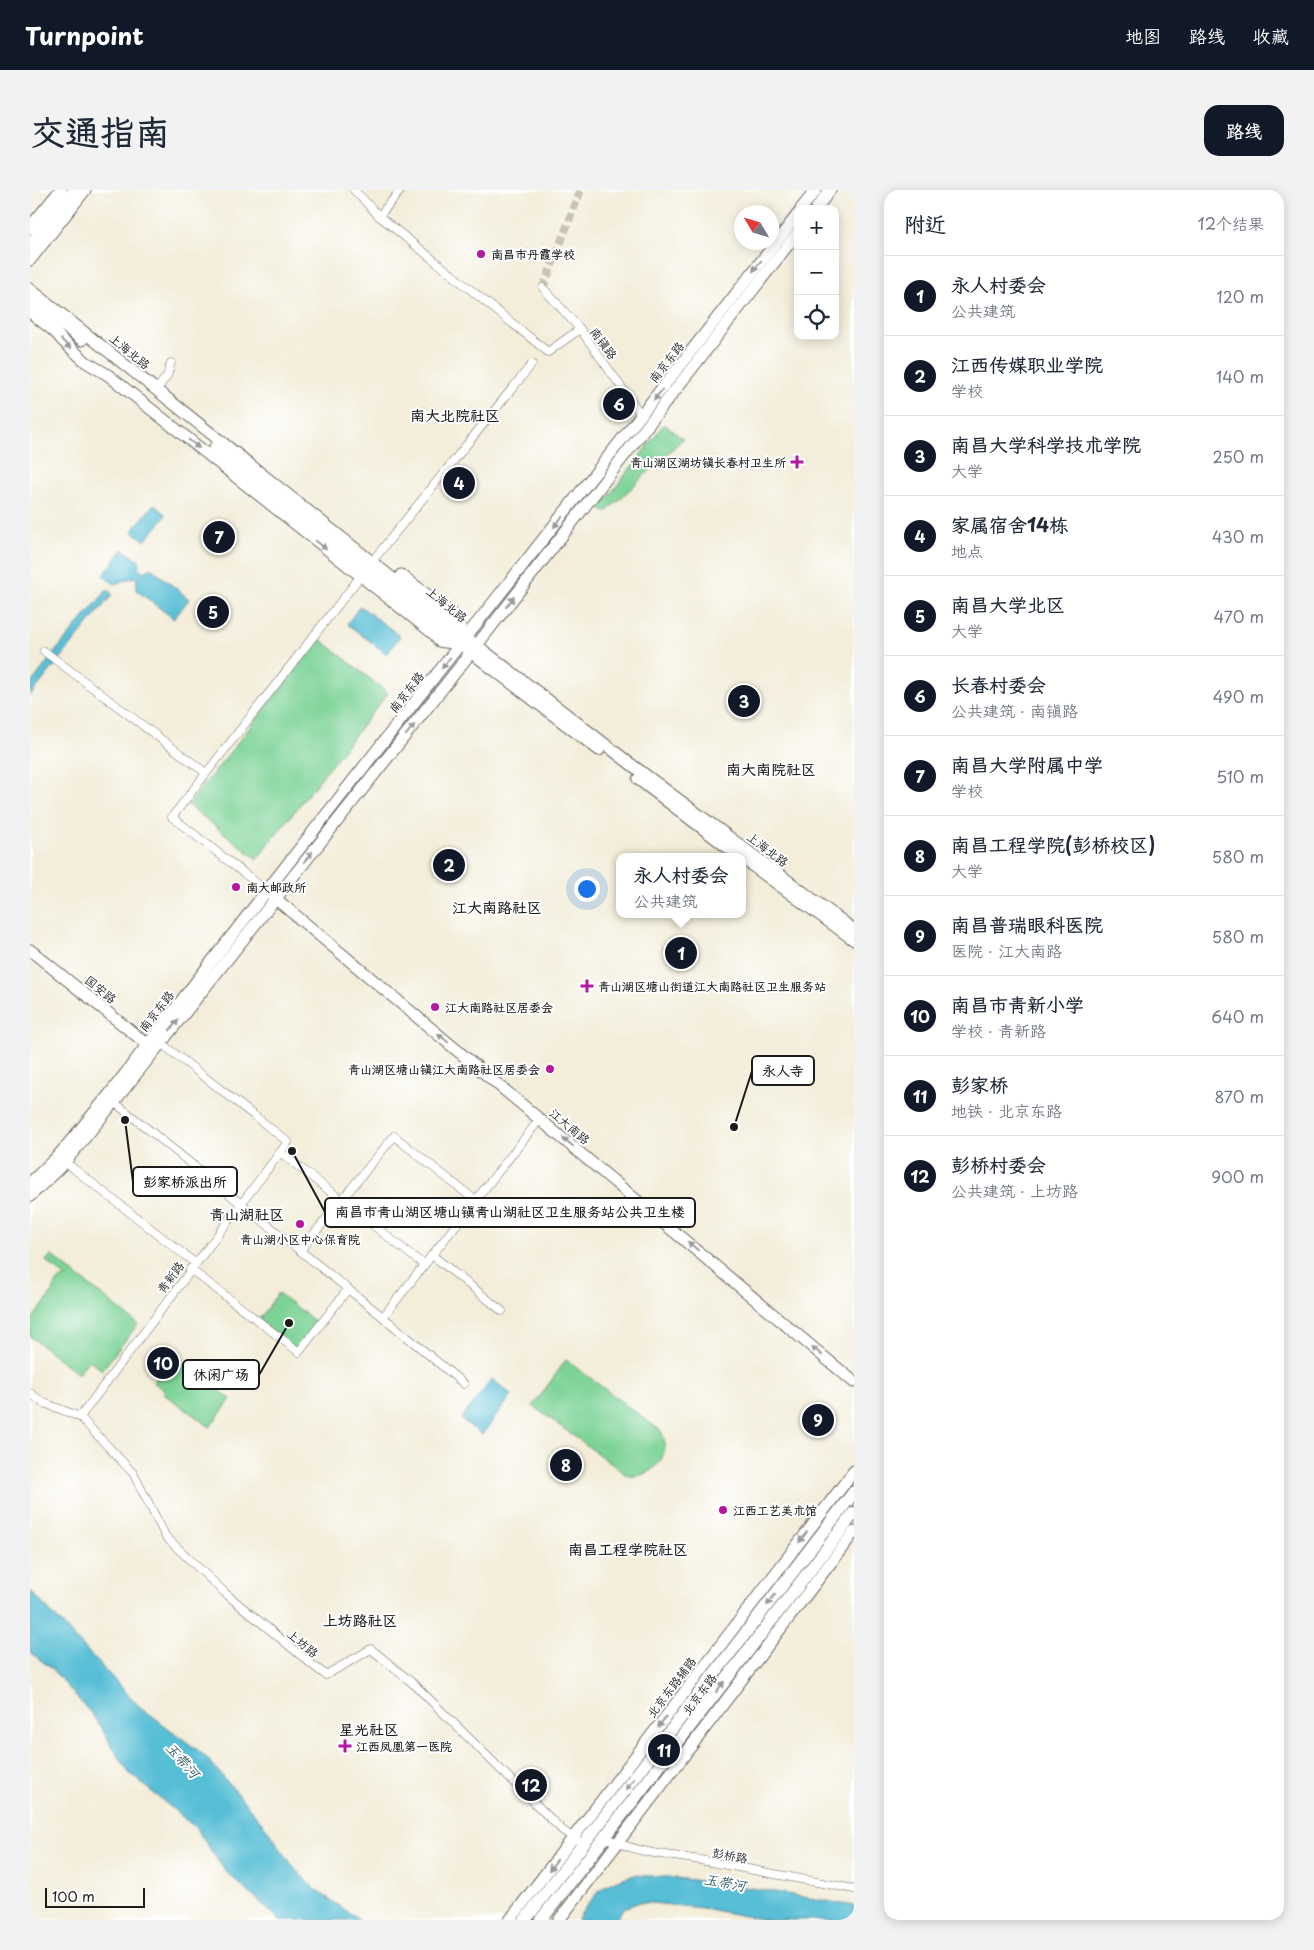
<!DOCTYPE html>
<html lang="zh">
<meta charset="utf-8">
<style>
body{margin:0;font-family:"Playpen Sans","LXGW WenKai TC",sans-serif;background:#f2f2f3;color:#1f2937}
.controls{position:absolute;right:15px;top:15px;display:grid;overflow:hidden;border-radius:10px;box-shadow:0 2px 12px #0003}
.controls button{width:45px;height:45px;display:grid;place-items:center;padding:0;border:0;border-bottom:1px solid #e0e1e3;background:#fff;color:#1f2937;font:25px sans-serif}
.compass{position:absolute;left:704px;top:15px;width:45px;height:45px;border-radius:50%;background:#fff;box-shadow:0 2px 12px #0003;rotate:308deg}
.scale{position:absolute;left:15px;bottom:12px;width:100px;box-sizing:border-box;padding-left:5px;border:2px solid #1c1c1c;border-top:0;font-size:14px;line-height:18px;white-space:nowrap;color:#1c1c1c;-webkit-text-stroke:4px #fff;paint-order:stroke}
.you{position:absolute;left:556px;top:698px;width:18px;height:18px;margin:-12px;border:4px solid #fff;border-radius:50%;background:#1a73e8;box-shadow:0 0 0 8px #1a73e833}
.badge{display:grid;place-items:center;width:32px;height:32px;border-radius:50%;background:#111827;color:#fff;font-size:16px;font-weight:700}
.pin{position:absolute;translate:-50% -50%;border:2px solid #fff;box-shadow:0 1px 5px #0006}
.popup{position:absolute;left:586px;top:663px;width:130px;height:65px;box-sizing:border-box;display:grid;place-content:center;border-radius:10px;background:#fff;filter:drop-shadow(0 1px 4px #0005);font-size:16px;white-space:nowrap;color:#747a83}
.popup b{font-size:19px;color:#1f2937}
.popup::after{content:'';position:absolute;left:50%;top:100%;margin-left:-10px;border:10px solid transparent;border-top-color:#fff}
.list{margin:0;padding:0;list-style:none}
h2{display:flex;justify-content:space-between;align-items:center;height:65px;margin:0;padding:0 20px;font-size:21px}
h2 small{font-size:16px;font-weight:400;color:#747a83}
.list li{display:grid;grid-template-columns:32px 1fr auto;gap:15px;align-items:center;box-sizing:border-box;height:80px;padding:0 20px;border-top:1px solid #e0e1e3}
.list b{display:block;font-size:19px;white-space:nowrap}
.list p{margin:0;font-size:16px;white-space:nowrap;color:#747a83}
.list em{font-size:16px;font-style:normal;color:#747a83}
.icon{flex:none;width:28px;height:28px;fill:none;stroke:currentColor;stroke-width:2;stroke-linecap:round;stroke-linejoin:round}
.map{position:relative;flex:none;width:824px;height:1730px;overflow:hidden;border-radius:15px}
header{display:flex;align-items:center;gap:30px;box-sizing:border-box;height:70px;padding:0 25px;background:#111827;color:#fff}
header strong{font-size:24px}
nav{display:flex;gap:28px;margin-inline-start:auto;font-size:18px}
.intro{display:flex;align-items:center;justify-content:space-between;box-sizing:border-box;height:120px;padding:0 30px}
h1{margin:0;font-size:35px}
.button{padding:12px 22px;border-radius:15px;background:#111827;color:#fff;font-size:18px;font-weight:700}
main{display:flex;gap:30px;padding:0 30px}
aside{flex:1;background:#fff;border-radius:15px;box-shadow:0 2px 12px #0003}
.map>svg:first-child{display:block}
</style>
<header>
<strong>Turnpoint</strong>
<nav><a>地图</a><a>路线</a><a>收藏</a></nav>
</header>
<div class="intro"><h1>交通指南</h1><a class="button">路线</a></div>
<main>
<div class="map">
<svg width="824" height="1730" viewBox="0 0 824 1730">
<rect width="100%" height="100%" fill="#fff"/>
<filter id="ink" filterUnits="userSpaceOnUse"><feTurbulence type="fractalNoise" baseFrequency=".02" numOctaves="2"/><feDisplacementMap in="SourceGraphic" scale="10" xChannelSelector="R" yChannelSelector="G"/><feConvolveMatrix kernelMatrix="1 2 1 2 8 2 1 2 1" color-interpolation-filters="sRGB"/></filter>
<filter id="wash" filterUnits="userSpaceOnUse"><feTurbulence type="fractalNoise" baseFrequency=".0096" numOctaves="4" result="noise"/><feDisplacementMap in="SourceGraphic" scale="20" xChannelSelector="R" yChannelSelector="G"/><feGaussianBlur stdDeviation="1.12" result="paint"/><feColorMatrix in="noise" values="0 0 0 0 0 0 0 0 0 0 0 0 0 0 0 0 0 1.4 0 .05"/><feComposite in="paint" operator="in"/></filter>
<g filter="url(#wash)">
<rect width="100%" height="100%" fill="#f3edd9"/>
<g fill="#7dd397" stroke="#4c785a">
<path d="M634,234L653,249L576,322L570,318Z"/>
<path d="M290,449L358,503L227,669L158,615Z"/>
<path d="M21,1065L108,1134L72,1180L59,1170L48,1184L0,1146V1132L19,1107L28,1091L36,1087L16,1071Z"/>
<path d="M248,1103L290,1135L269,1162L228,1131Z"/>
<path d="M142,1166L201,1209L180,1237L133,1203L135,1201L123,1192Z"/>
<path d="M536,1170L631,1241C644,1263 623,1289 598,1286L503,1216Z"/>
</g>
<g fill="#57bed5" stroke="#3a6d78">
<path d="M124,314L136,325L115,351L102,341Z"/>
<path d="M93,359L110,372L108,378L115,382L121,378L159,409L144,429L106,400L107,390L104,387L85,394L73,386Z"/>
<path d="M78,399L82,405L0,506V495L24,463Z"/>
<path d="M330,416L370,446L357,464L317,434Z"/>
<path d="M462,1189L482,1205L452,1245L431,1229Z"/>
<path d="M0,1400L109,1516L174,1565L208,1604L240,1643L265,1679L286,1700L330,1730H250L194,1680L166,1638L99,1583L64,1527L22,1479L0,1462Z"/>
<path d="M605,1685C679,1689 751,1703 824,1716V1730H736L672,1718L610,1712L594,1718L585,1730H547C565,1703 572,1692 605,1685Z"/>
</g>
</g>
<g filter="url(#ink)">
<g fill="none" stroke-linecap="round" stroke-linejoin="round">
<path stroke="#c8c3b3" stroke-width="8" stroke-dasharray="8 4" stroke-linecap="butt" d="M513,98L551,0"/>
<g stroke="#67655e" stroke-width="9">
<g id="street">
<path d="M324,0L349,26L518,162L550,139"/>
<path d="M349,26L371,0"/>
<path d="M513,98L550,139L612,226"/>
<path d="M126,200L137,186L141,173"/>
<path d="M340,374L502,174"/>
<path d="M14,461L176,583"/>
<path d="M238,702L142,627L333,383"/>
<path d="M84,912L353,1127L510,929"/>
<path d="M250,962L394,1075"/>
<path d="M35,972L165,1073"/>
<path d="M270,1061L364,946L445,1010"/>
<path d="M402,1065L472,1121"/>
<path d="M160,1079L269,1162L318,1099"/>
<path d="M353,1127L434,1194"/>
<path d="M0,1203L12,1212L50,1227L103,1283L136,1347L195,1403L285,1477L296,1485L341,1459L386,1496L532,1640L547,1650"/>
<path d="M50,1227L258,952L127,850"/>
<path d="M575,1647C608,1664 635,1664 670,1670C721,1680 773,1689 824,1699"/>
</g>
</g>
<g stroke="#67655e" stroke-width="13">
<g id="secondary">
<path d="M771,19L786,0"/>
<path d="M786,19L800,0"/>
<path d="M0,70L55,0"/>
<path d="M0,99L436,447L598,572L824,740"/>
<path d="M0,110L52,150"/>
<path d="M0,122L25,142L32,150L56,172L78,185L405,445L409,451L429,454"/>
<path d="M185,257L412,440L569,560"/>
<path d="M371,385L421,423L431,439"/>
<path d="M608,589L710,667"/>
<path d="M712,668L824,750"/>
<path d="M240,704L824,1192"/>
<path d="M0,760L123,859"/>
<path d="M0,993L28,966L79,905C305,608 540,319 768,24"/>
<path d="M0,1006L35,972L84,912L447,455L768,42"/>
<path d="M480,1730L824,1281"/>
<path d="M529,1730L824,1342"/>
</g>
</g>
<g stroke="#67655e" stroke-width="14">
<g id="primary">
<path d="M0,38L31,0"/>
<path d="M0,55L45,0"/>
<path d="M495,1730L824,1302"/>
<path d="M511,1730L824,1323"/>
</g>
</g>
<use href="#street" stroke="#fff" stroke-width="8"/>
<use href="#secondary" stroke="#fff" stroke-width="11"/>
<use href="#primary" stroke="#fff" stroke-width="12"/>
</g>
<defs><path id="oneway-solid" d="M-6-.8H1V-3.2L6.5 0L1 3.2V.8H-6Z" transform="scale(1.25)"/></defs>
<g fill="#999">
<use href="#oneway-solid" transform="translate(727 76) rotate(128)"/>
<use href="#oneway-solid" transform="translate(36 154) rotate(43)"/>
<use href="#oneway-solid" transform="translate(628 205) rotate(128)"/>
<use href="#oneway-solid" transform="translate(164 254) rotate(39)"/>
<use href="#oneway-solid" transform="translate(528 332) rotate(129)"/>
<use href="#oneway-solid" transform="translate(291 355) rotate(39)"/>
<use href="#oneway-solid" transform="translate(480 412) rotate(-52)"/>
<use href="#oneway-solid" transform="translate(416 473) rotate(128)"/>
<use href="#oneway-solid" transform="translate(380 540) rotate(-51)"/>
<use href="#oneway-solid" transform="translate(278 667) rotate(-51)"/>
<use href="#oneway-solid" transform="translate(144 835) rotate(-52)"/>
<use href="#oneway-solid" transform="translate(413 848) rotate(-140)"/>
<use href="#oneway-solid" transform="translate(538 952) rotate(-140)"/>
<use href="#oneway-solid" transform="translate(663 1056) rotate(-140)"/>
<use href="#oneway-solid" transform="translate(787 1161) rotate(-140)"/>
<use href="#oneway-solid" transform="translate(773 1347) rotate(127)"/>
<use href="#oneway-solid" transform="translate(741 1410) rotate(127)"/>
<use href="#oneway-solid" transform="translate(690 1497) rotate(-52)"/>
<use href="#oneway-solid" transform="translate(632 1532) rotate(127)"/>
<use href="#oneway-solid" transform="translate(600 1594) rotate(128)"/>
<use href="#oneway-solid" transform="translate(523 1675) rotate(127)"/>
</g>
</g>
<g fill="#b5179e" stroke="#fff" stroke-width="2">
<circle cx="451" cy="64" r="5"/>
<path d="M764.5 264.5h5v5h5v5h-5v5h-5v-5h-5v-5h5z"/>
<circle cx="206" cy="697" r="5"/>
<path d="M554.5 788.5h5v5h5v5h-5v5h-5v-5h-5v-5h5z"/>
<circle cx="405" cy="817" r="5"/>
<circle cx="520" cy="879" r="5"/>
<circle cx="270" cy="1034" r="5"/>
<circle cx="693" cy="1320" r="5"/>
<path d="M312.5 1548.5h5v5h5v5h-5v5h-5v-5h-5v-5h5z"/>
</g>
<g text-anchor="middle" dominant-baseline="central" stroke-width="4" stroke-linejoin="round" paint-order="stroke">
<g font-size="12" font-weight="bold" fill="#1c1c1c" stroke="#fff" text-anchor="start">
<text x="461" y="64">南昌市丹霞学校</text>
<text x="756" y="272" text-anchor="end">青山湖区湖坊镇长春村卫生所</text>
<text x="216" y="697">南大邮政所</text>
<text x="568" y="796">青山湖区塘山街道江大南路社区卫生服务站</text>
<text x="415" y="817">江大南路社区居委会</text>
<text x="510" y="879" text-anchor="end">青山湖区塘山镇江大南路社区居委会</text>
<text x="270" y="1049" text-anchor="middle">青山湖小区中心保育院</text>
<text x="703" y="1320">江西工艺美术馆</text>
<text x="326" y="1556">江西凤凰第一医院</text>
</g>
<g font-size="12" fill="#1c1c1c" stroke="#fff">
<text transform="translate(574 153) rotate(54)">南镇路</text>
<text transform="translate(100 161) rotate(39)">上海北路</text>
<text transform="translate(636 172) rotate(-52)">南京东路</text>
<text transform="translate(417 414) rotate(39)">上海北路</text>
<text transform="translate(376 502) rotate(-52)">南京东路</text>
<text transform="translate(738 659) rotate(37)">上海北路</text>
<text transform="translate(71 799) rotate(39)">国安路</text>
<text transform="translate(126 821) rotate(-52)">南京东路</text>
<text transform="translate(540 936) rotate(40)">江大南路</text>
<text transform="translate(140 1087) rotate(-53)">青新路</text>
<text transform="translate(273 1453) rotate(40)">上坊路</text>
<text transform="translate(641 1497) rotate(-53)">北京东路辅路</text>
<text transform="translate(669 1504) rotate(-53)">北京东路</text>
<text transform="translate(700 1665) rotate(10)">彭桥路</text>
</g>
<g font-size="14" font-style="italic" fill="#345d66" stroke="#fff">
<text transform="translate(153 1570) rotate(48)">玉带河</text>
<text transform="translate(695 1692) rotate(10)">玉带河</text>
</g>
<g font-size="15" font-weight="bold" fill="#1c1c1c" stroke="#fff">
<text x="425" y="224">南大北院社区</text>
<text x="741" y="578">南大南院社区</text>
<text x="467" y="716">江大南路社区</text>
<text x="217" y="1023">青山湖社区</text>
<text x="598" y="1358">南昌工程学院社区</text>
<text x="330" y="1429">上坊路社区</text>
<text x="339" y="1538">星光社区</text>
</g>
</g>
<path fill="none" stroke="#1c1c1c" stroke-width="2" d="M704 937L722 881M95 930L103 992M262 961L295 1022M259 1133L229 1185"/>
<g fill="#1c1c1c" stroke="#fff" stroke-width="2">
<circle cx="704" cy="937" r="5"/>
<circle cx="95" cy="930" r="5"/>
<circle cx="262" cy="961" r="5"/>
<circle cx="259" cy="1133" r="5"/>
</g>
<g fill="#fff" stroke="#1c1c1c" stroke-width="2">
<rect x="722" y="866" width="62" height="29" rx="5"/>
<rect x="103" y="977" width="104" height="29" rx="5"/>
<rect x="295" y="1008" width="370" height="29" rx="5"/>
<rect x="153" y="1170" width="76" height="29" rx="5"/>
</g>
<g font-size="14" text-anchor="middle" font-weight="bold" fill="#1c1c1c">
<text x="753" y="886">永人寺</text>
<text x="155" y="997">彭家桥派出所</text>
<text x="480" y="1027">南昌市青山湖区塘山镇青山湖社区卫生服务站公共卫生楼</text>
<text x="191" y="1190">休闲广场</text>
</g>
</svg>
<div class="controls">
<button>+</button>
<button>−</button>
<button><svg class="icon" aria-label="locate" viewBox="0 0 24 24"><circle cx="12" cy="12" r="6"/><path d="M12 2v4M12 18v4M2 12h4M18 12h4"/></svg></button>
</div>
<svg class="compass" viewBox="-18 -18 36 36"><path d="M0-13l5 13h-10z" fill="#e53935"/><path d="M0 13l5-13h-10z" fill="#747a83"/></svg>
<div class="scale">100 m</div>
<div class="you"></div>
<div class="pin badge" style="left:651px;top:763px">1</div>
<div class="popup"><b>永人村委会</b>公共建筑</div>
<div class="pin badge" style="left:419px;top:675px">2</div>
<div class="pin badge" style="left:714px;top:511px">3</div>
<div class="pin badge" style="left:429px;top:293px">4</div>
<div class="pin badge" style="left:183px;top:422px">5</div>
<div class="pin badge" style="left:589px;top:214px">6</div>
<div class="pin badge" style="left:189px;top:347px">7</div>
<div class="pin badge" style="left:536px;top:1275px">8</div>
<div class="pin badge" style="left:788px;top:1230px">9</div>
<div class="pin badge" style="left:133px;top:1173px">10</div>
<div class="pin badge" style="left:634px;top:1560px">11</div>
<div class="pin badge" style="left:501px;top:1595px">12</div>
</div>
<aside>
<h2>附近<small>12个结果</small></h2>
<ul class="list">
<li><span class="badge">1</span><div><b>永人村委会</b><p>公共建筑</p></div><em>120 m</em></li>
<li><span class="badge">2</span><div><b>江西传媒职业学院</b><p>学校</p></div><em>140 m</em></li>
<li><span class="badge">3</span><div><b>南昌大学科学技术学院</b><p>大学</p></div><em>250 m</em></li>
<li><span class="badge">4</span><div><b>家属宿舍14栋</b><p>地点</p></div><em>430 m</em></li>
<li><span class="badge">5</span><div><b>南昌大学北区</b><p>大学</p></div><em>470 m</em></li>
<li><span class="badge">6</span><div><b>长春村委会</b><p>公共建筑 · 南镇路</p></div><em>490 m</em></li>
<li><span class="badge">7</span><div><b>南昌大学附属中学</b><p>学校</p></div><em>510 m</em></li>
<li><span class="badge">8</span><div><b>南昌工程学院(彭桥校区)</b><p>大学</p></div><em>580 m</em></li>
<li><span class="badge">9</span><div><b>南昌普瑞眼科医院</b><p>医院 · 江大南路</p></div><em>580 m</em></li>
<li><span class="badge">10</span><div><b>南昌市青新小学</b><p>学校 · 青新路</p></div><em>640 m</em></li>
<li><span class="badge">11</span><div><b>彭家桥</b><p>地铁 · 北京东路</p></div><em>870 m</em></li>
<li><span class="badge">12</span><div><b>彭桥村委会</b><p>公共建筑 · 上坊路</p></div><em>900 m</em></li>
</ul>
</aside>
</main>
